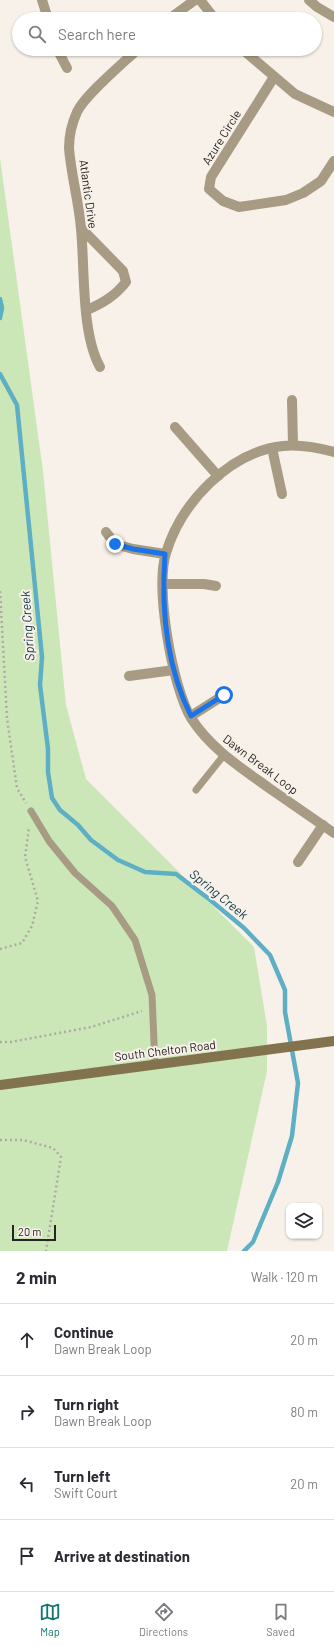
<!DOCTYPE html>
<meta charset="utf-8">
<style>
body{margin:0;font-family:Barlow,sans-serif;background:#f2f2f3;color:#2b2b33}
.controls{position:absolute;right:12px;bottom:12px;display:grid;overflow:hidden;border-radius:8px;box-shadow:0 1px 3px #0004}
.controls button{width:36px;height:36px;display:grid;place-items:center;padding:0;border:0;border-bottom:1px solid #e1e1e2;background:#fff;color:#2b2b33;font:20px sans-serif}
.scale{position:absolute;left:12px;bottom:10px;width:44px;box-sizing:border-box;padding-left:4px;border:2px solid #272522;border-top:0;font-size:11px;line-height:14px;white-space:nowrap;color:#272522;-webkit-text-stroke:3px #f8f1ea;paint-order:stroke}
.stop{position:absolute;width:12px;height:12px;margin:-9px;border:3px solid #1a73e8;border-radius:50%;background:#fff}
.stop.end{background:#1a73e8;border-color:#fff;box-shadow:0 1px 4px #0008}
.list{margin:0;padding:0;list-style:none}
h2{display:flex;justify-content:space-between;align-items:center;height:52px;margin:0;padding:0 16px;font-size:17px}
h2 small{font-size:13px;font-weight:400;color:#7c7c81}
.list li{display:grid;grid-template-columns:26px 1fr auto;gap:12px;align-items:center;box-sizing:border-box;height:72px;padding:0 16px;border-top:1px solid #e1e1e2}
.list b{display:block;font-size:15px;white-space:nowrap}
.list p{margin:0;font-size:13px;white-space:nowrap;color:#7c7c81}
.list em{font-size:13px;font-style:normal;color:#7c7c81}
.icon{flex:none;width:22px;height:22px;fill:none;stroke:currentColor;stroke-width:2;stroke-linecap:round;stroke-linejoin:round}
.map{position:relative;flex:none;width:334px;height:1251px;overflow:hidden}
.search{position:absolute;background:#fff;box-shadow:0 1px 3px #0004;left:12px;right:12px;top:12px;height:44px;display:flex;align-items:center;gap:10px;box-sizing:border-box;padding:0 14px;border-radius:22px;color:#7c7c81;font-size:15px}
.sheet{height:340px;background:#fff}
nav{display:flex;justify-content:space-around;align-items:center;box-sizing:border-box;height:56px;border-top:1px solid #e1e1e2;background:#fff;font-size:11px;color:#7c7c81}
nav a{display:grid;justify-items:center;gap:2px}
nav .on{color:#0f766e}
.map>svg:first-child{display:block}
</style>
<div class="map">
<svg width="334" height="1251" viewBox="0 0 334 1251">
<rect width="100%" height="100%" fill="#f8f1ea"/>
<path fill="#cbe7b8" d="M0,158L43,471L66,705L86,779L254,947L267,1026V1071L227,1251H0Z"/>
<g fill="none" stroke-linecap="round" stroke-linejoin="round">
<g stroke="#5fafc4" stroke-width="4.5">
<path d="M0,299L2,308L0,318"/>
<path d="M0,374L17,405L42,657L40,685L48,749V772L52,798L60,810L78,825L91,840L118,860L145,872L176,874L209,899L244,928L270,955L285,990V1012L298,1083L292,1136L278,1182L253,1242L244,1251"/>
</g>
<g stroke="#afa9a4" stroke-width="2.5" stroke-dasharray="2 3" stroke-linecap="butt">
<path d="M0,591L7,718L17,788L26,803"/>
<path d="M0,949L22,943L32,926L38,901L25,857L29,828"/>
<path d="M0,1042H11L91,1027L142,1011"/>
<path d="M0,1140H23L53,1148L61,1157L46,1251"/>
</g>
<g stroke="#a79c83" stroke-width="7">
<path d="M196,790L224,755"/>
<path d="M31,811L49,841L75,873L112,906L135,940L152,995L155,1065"/>
</g>
<g stroke="#a79c83" stroke-width="10">
<path d="M42,0L48,19"/>
<path d="M200,0L215,19"/>
<path d="M309,0L317,7L334,17"/>
<path d="M169,19L195,0"/>
<path d="M57,49L67,68"/>
<path d="M242,49L295,94L334,112"/>
<path d="M274,77L211,177L209,189L223,201L239,207L286,200L303,193L321,181L334,161"/>
<path d="M81,228L123,271L126,282C115,296 103,303 87,310"/>
<path d="M100,367C81,333 85,269 81,229C79,202 71,175 69,148C69,136 72,123 77,112C85,95 122,64 138,49"/>
<path d="M292,400L293,445"/>
<path d="M175,427L218,476"/>
<path d="M272,448L282,494"/>
<path d="M334,452C319,448 299,444 283,446C229,452 181,503 166,553C155,588 172,686 191,718C211,749 240,767 269,788C291,803 312,818 334,833"/>
<path d="M106,532L115,544L133,549L165,554"/>
<path d="M163,584H204L216,586"/>
<path d="M129,676L174,670"/>
<path d="M191,716L224,695"/>
<path d="M298,862L323,825"/>
</g>
<path stroke="#82724d" stroke-width="10" d="M0,1085L334,1041"/>
</g>
<g fill="none" stroke-linecap="round" stroke-linejoin="round">
<path stroke="#1a73e8" stroke-width="5" d="M115,544L133,549L165,554C161,609 166,666 191,716L224,695"/>
</g>
<g text-anchor="middle" dominant-baseline="central" stroke-width="4" stroke-linejoin="round" paint-order="stroke">
<g font-size="12" fill="#272522" stroke="#f8f1ea">
<text transform="translate(221 137) rotate(-58)">Azure Circle</text>
<text transform="translate(89 194) rotate(82)">Atlantic Drive</text>
<text transform="translate(261 764) rotate(37)">Dawn Break Loop</text>
<text transform="translate(165 1050) rotate(-7)">South Chelton Road</text>
</g>
<g font-size="13" font-style="italic" fill="#103640" stroke="#f8f1ea">
<text transform="translate(27 626) rotate(-94)">Spring Creek</text>
<text transform="translate(219 894) rotate(39)">Spring Creek</text>
</g>
</g>
</svg>
<div class="controls">
<button><svg class="icon" aria-label="layers" viewBox="0 0 24 24"><path d="M12 4l9 5-9 5-9-5zM3 14l9 5 9-5"/></svg></button>
</div>
<div class="scale">20 m</div>
<div class="stop" style="left:224px;top:695px"></div>
<div class="stop end" style="left:115px;top:544px"></div>
<div class="search"><svg class="icon" aria-label="search" viewBox="0 0 24 24"><circle cx="10" cy="10" r="6"/><path d="M15 15l6 6"/></svg>Search here</div>
</div>
<section class="sheet">
<h2>2 min<small>Walk · 120 m</small></h2>
<ul class="list">
<li><svg class="icon" aria-label="ahead" viewBox="0 0 24 24"><path d="M12 20V5M6 11l6-6 6 6"/></svg><div><b>Continue</b><p>Dawn Break Loop</p></div><em>20 m</em></li>
<li><svg class="icon" aria-label="right" viewBox="0 0 24 24"><path d="M7 20v-9h11M14 6l5 5-5 5"/></svg><div><b>Turn right</b><p>Dawn Break Loop</p></div><em>80 m</em></li>
<li><svg class="icon" aria-label="left" viewBox="0 0 24 24"><path d="M17 20v-9H6M10 6l-5 5 5 5"/></svg><div><b>Turn left</b><p>Swift Court</p></div><em>20 m</em></li>
<li><svg class="icon" aria-label="arrive" viewBox="0 0 24 24"><path d="M6 21V4h12l-3 4 3 4H6"/></svg><div><b>Arrive at destination</b></div></li>
</ul>
</section>
<nav>
<a class="on"><svg class="icon" aria-label="map" viewBox="0 0 24 24"><path d="M3 6l6-2 6 2 6-2v14l-6 2-6-2-6 2zM9 4v14M15 6v14"/></svg>Map</a>
<a><svg class="icon" aria-label="directions" viewBox="0 0 24 24"><path d="M12 3l9 9-9 9-9-9zM9 14v-3h6M13 9l2 2-2 2"/></svg>Directions</a>
<a><svg class="icon" aria-label="saved" viewBox="0 0 24 24"><path d="M7 4h10v16l-5-4-5 4z"/></svg>Saved</a>
</nav>
